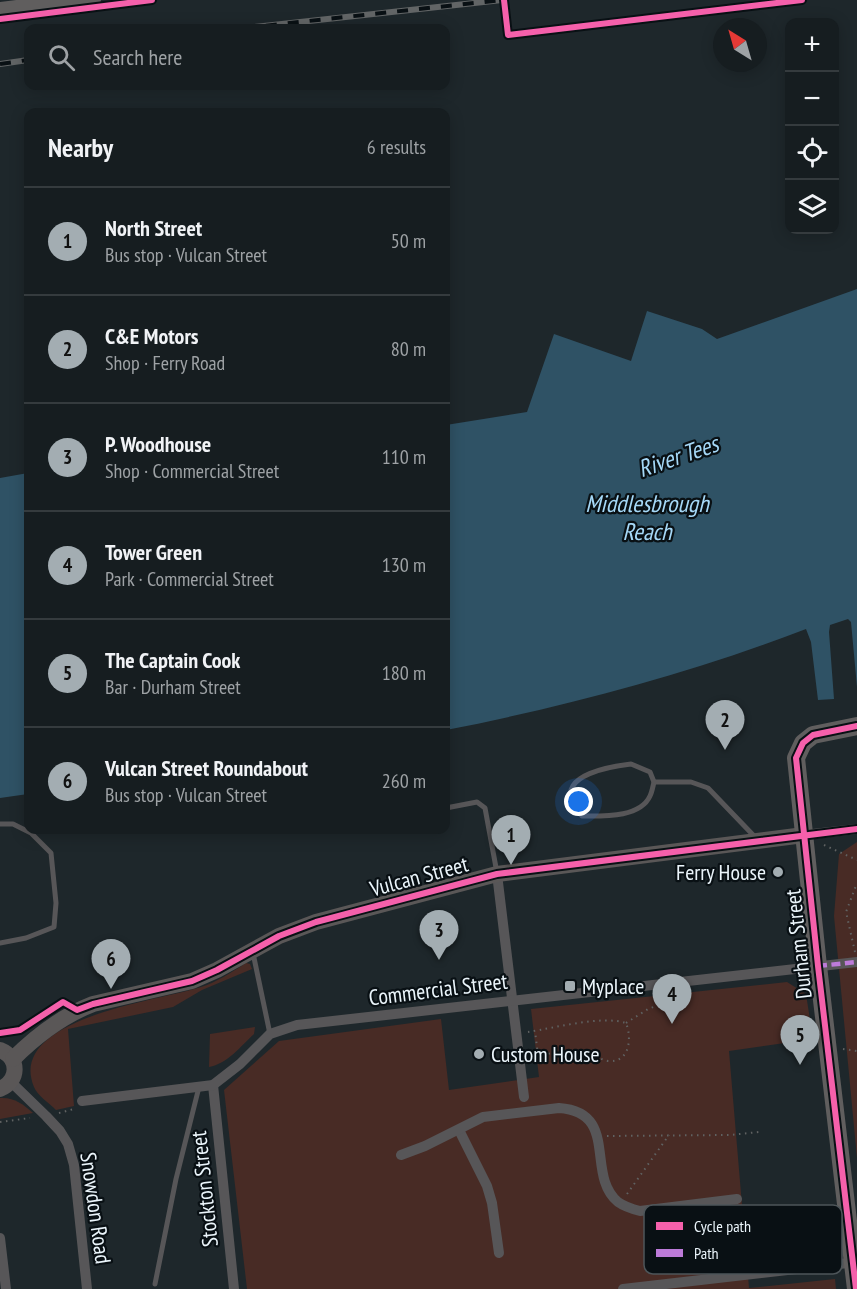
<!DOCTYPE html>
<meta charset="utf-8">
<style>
body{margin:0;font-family:"PT Sans Narrow",sans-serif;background:#1f2629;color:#f1f3f6}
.controls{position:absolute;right:18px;top:18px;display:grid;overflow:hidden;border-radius:12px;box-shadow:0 3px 15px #0003}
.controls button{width:54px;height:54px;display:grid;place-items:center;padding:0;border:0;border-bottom:2px solid #353b3e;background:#161d20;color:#f1f3f6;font:30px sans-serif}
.compass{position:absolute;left:713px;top:18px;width:54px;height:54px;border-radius:50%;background:#161d20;box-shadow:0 3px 15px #0003;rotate:323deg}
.you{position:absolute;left:579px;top:802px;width:21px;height:21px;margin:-15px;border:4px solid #fff;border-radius:50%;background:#1a73e8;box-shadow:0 0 0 9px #1a73e833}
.badge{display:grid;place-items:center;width:39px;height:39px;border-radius:50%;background:#a3adb2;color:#111;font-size:20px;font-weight:700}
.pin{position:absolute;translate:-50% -50px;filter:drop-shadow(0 2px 3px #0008)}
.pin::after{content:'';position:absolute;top:32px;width:21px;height:18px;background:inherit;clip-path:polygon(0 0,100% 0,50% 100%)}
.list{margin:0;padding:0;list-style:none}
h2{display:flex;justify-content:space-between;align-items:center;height:78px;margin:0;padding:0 24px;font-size:26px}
h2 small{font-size:20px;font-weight:400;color:#9ea2a5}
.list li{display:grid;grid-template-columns:39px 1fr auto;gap:18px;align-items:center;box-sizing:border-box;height:108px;padding:0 24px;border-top:2px solid #353b3e}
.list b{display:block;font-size:22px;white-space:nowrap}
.list p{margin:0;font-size:20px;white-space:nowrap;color:#9ea2a5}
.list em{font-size:20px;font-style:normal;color:#9ea2a5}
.icon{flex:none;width:33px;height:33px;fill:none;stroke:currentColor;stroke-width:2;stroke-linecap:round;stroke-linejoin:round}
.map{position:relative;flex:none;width:857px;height:1289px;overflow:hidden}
.search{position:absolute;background:#161d20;box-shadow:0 3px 15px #0003;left:24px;top:24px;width:426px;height:66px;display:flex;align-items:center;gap:15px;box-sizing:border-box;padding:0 21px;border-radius:12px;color:#9ea2a5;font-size:22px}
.panel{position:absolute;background:#161d20;box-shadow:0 3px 15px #0003;left:24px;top:108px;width:426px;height:726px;border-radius:12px}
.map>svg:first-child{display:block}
</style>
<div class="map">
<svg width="857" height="1289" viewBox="0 0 857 1289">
<rect width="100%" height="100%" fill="#1e272b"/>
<g fill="#482b25">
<path d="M857,842V1158L834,916L839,854Z"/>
<path d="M246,963L250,964L252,969L202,990L173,1007L68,1029L74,1106L56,1110C49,1103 37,1095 34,1087C5,1018 163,1000 201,987C217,982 232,972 246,963Z"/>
<path d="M787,982L806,994L813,1039L729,1051L749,1288L835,1279L836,1289H247L224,1090L279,1041L441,1019L449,1090L539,1077L531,1009Z"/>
<path d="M255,1027L254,1034C241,1046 227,1064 209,1067L210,1034Z"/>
<path d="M0,1098C14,1097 23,1104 33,1113L0,1119Z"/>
</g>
<g fill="#2f5265">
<path d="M857,289V687L851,622L848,619L830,625L829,632L834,699L818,700L811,642L806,629C689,674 568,706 446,730V425L527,412L554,334L631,361L647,311L702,329L717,339Z"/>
<path d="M28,473V794L0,798V478Z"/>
</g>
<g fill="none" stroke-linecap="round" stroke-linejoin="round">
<g stroke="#606262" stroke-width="2" stroke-dasharray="1.5 4.5" stroke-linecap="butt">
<path d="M824,845L857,860"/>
<path d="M855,952L846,912L857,883"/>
<path d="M626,1023L648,1009L687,995"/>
<path d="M528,1032C554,1028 602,1015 626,1023C632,1038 630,1063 608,1061C602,1060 596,1056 590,1054C583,1052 574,1052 566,1052C557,1052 547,1054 538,1055L535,1031"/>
<path d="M843,1049L857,1051"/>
<path d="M59,1113L74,1109"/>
<path d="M0,1122L30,1118"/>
<path d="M607,1136L730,1135L759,1132"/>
<path d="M627,1194L669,1135"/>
</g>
<g stroke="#575658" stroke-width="5">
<path d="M631,764L650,772L654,782C653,786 652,792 650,796C640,818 603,816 582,816C580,813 575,809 573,805C557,774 614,766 631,764Z"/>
<path d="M654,782H691L708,788L755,837"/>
<path d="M446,808L477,802L485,808L497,873"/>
<path d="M0,824H13L31,833L51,853L56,903L54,927L26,938L0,943"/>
<path d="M253,953L270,1034"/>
<path d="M155,1284L176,1179L199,1087"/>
</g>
<g stroke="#575658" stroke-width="10">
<path d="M804,835L857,829"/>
<path d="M497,874L524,1097"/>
<path d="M11,1082L46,1116L60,1131L68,1144L74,1165L87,1289"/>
<path d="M213,1085L234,1289"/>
<path d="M82,1101L213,1085L240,1064L270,1034L297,1025L857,962"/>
<path d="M459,1130L487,1186L492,1203L499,1253"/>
<path d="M401,1155L425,1146L483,1117L559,1108C620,1112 585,1175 618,1202C625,1207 632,1209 640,1211L737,1199"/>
<path d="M0,1238L6,1289"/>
<path d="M623,1289L857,1262"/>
</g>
<g stroke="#5a5757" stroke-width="16">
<path d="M0,1050C20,1058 19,1081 0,1089"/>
<path d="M13,1059C36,1036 62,1016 93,1004L192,981L217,970L279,936L316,922L497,874L804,835"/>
</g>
<g stroke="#605e5e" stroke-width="18">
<path d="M0,11L92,0"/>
<path d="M856,1289L818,966L796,758L803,743L813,735L857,726"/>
</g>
<g stroke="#626566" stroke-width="6">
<g id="rail">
<path d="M244,28L502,0"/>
<path d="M0,64L28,60"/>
</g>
</g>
<use href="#rail" stroke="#091014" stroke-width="4" stroke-dasharray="11" stroke-linecap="butt"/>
<path stroke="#bd7bd9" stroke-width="4.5" stroke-dasharray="9 4.5" stroke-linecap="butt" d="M818,966L857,962"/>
<g stroke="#091014" stroke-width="10">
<g id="cycleway">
<path d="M504,0L508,35L802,0"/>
<path d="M0,19L152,0"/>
<path d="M0,1033L20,1030L63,1002L77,1010L93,1004L192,981L217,970L279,936L316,922L497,874L857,829"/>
<path d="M856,1289L818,966L796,758L803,743L813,735L857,726"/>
</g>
</g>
<use href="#cycleway" stroke="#f560ab" stroke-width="6"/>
</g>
<g fill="#a3adb2" stroke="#091014" stroke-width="2">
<circle cx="778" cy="872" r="6"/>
<rect x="564" y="980" width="12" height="12" rx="3"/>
<circle cx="479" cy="1054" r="6"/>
</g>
<g text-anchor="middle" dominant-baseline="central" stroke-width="4.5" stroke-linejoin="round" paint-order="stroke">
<g font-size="22" fill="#ebf5fb" stroke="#091014" text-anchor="start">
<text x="766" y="872" text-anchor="end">Ferry House</text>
<text x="582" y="986">Myplace</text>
<text x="491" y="1054">Custom House</text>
</g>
<g font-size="22" fill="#ebf5fb" stroke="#091014">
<text transform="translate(419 876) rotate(-15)">Vulcan Street</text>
<text transform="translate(798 944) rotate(-96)">Durham Street</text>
<text transform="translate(438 989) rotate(-7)">Commercial Street</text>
<text transform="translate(204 1189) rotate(-96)">Stockton Street</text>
<text transform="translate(96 1208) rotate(82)">Snowdon Road</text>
</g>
<g font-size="24" font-style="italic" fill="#a5d8f7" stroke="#091014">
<text transform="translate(678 456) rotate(-19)">River Tees</text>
<text x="647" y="503">Middlesbrough<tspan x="647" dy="28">Reach</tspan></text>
</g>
</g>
<rect x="644" y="1205" width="198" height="69" rx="9" fill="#091014" stroke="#4d5559" stroke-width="1.5"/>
<rect x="656" y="1222" width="27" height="8" fill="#f560ab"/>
<rect x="656" y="1249" width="27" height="8" fill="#bd7bd9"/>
<g font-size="16" fill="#ebf5fb">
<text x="694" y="1232">Cycle path</text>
<text x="694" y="1259">Path</text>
</g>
</svg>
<div class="controls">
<button>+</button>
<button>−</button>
<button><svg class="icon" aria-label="locate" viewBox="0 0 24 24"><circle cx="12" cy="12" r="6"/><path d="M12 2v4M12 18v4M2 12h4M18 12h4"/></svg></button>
<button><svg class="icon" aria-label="layers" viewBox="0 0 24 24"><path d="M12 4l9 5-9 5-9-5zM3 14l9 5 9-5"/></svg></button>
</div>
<svg class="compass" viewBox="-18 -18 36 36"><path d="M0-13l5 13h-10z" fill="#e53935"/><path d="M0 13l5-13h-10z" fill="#9ea2a5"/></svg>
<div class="you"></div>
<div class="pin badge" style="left:511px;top:865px">1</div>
<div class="pin badge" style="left:725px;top:750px">2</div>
<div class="pin badge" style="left:439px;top:960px">3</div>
<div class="pin badge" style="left:672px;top:1024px">4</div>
<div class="pin badge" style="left:800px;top:1065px">5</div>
<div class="pin badge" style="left:111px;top:989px">6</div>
<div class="search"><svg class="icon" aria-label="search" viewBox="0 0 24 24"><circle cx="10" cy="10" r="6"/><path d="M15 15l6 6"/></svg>Search here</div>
<section class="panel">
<h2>Nearby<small>6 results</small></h2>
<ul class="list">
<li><span class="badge">1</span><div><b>North Street</b><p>Bus stop · Vulcan Street</p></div><em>50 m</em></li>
<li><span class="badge">2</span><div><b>C&amp;E Motors</b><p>Shop · Ferry Road</p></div><em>80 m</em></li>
<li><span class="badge">3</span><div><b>P. Woodhouse</b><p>Shop · Commercial Street</p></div><em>110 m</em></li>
<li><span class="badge">4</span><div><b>Tower Green</b><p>Park · Commercial Street</p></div><em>130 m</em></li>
<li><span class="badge">5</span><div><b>The Captain Cook</b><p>Bar · Durham Street</p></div><em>180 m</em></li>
<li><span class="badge">6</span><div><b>Vulcan Street Roundabout</b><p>Bus stop · Vulcan Street</p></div><em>260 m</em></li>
</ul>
</section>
</div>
